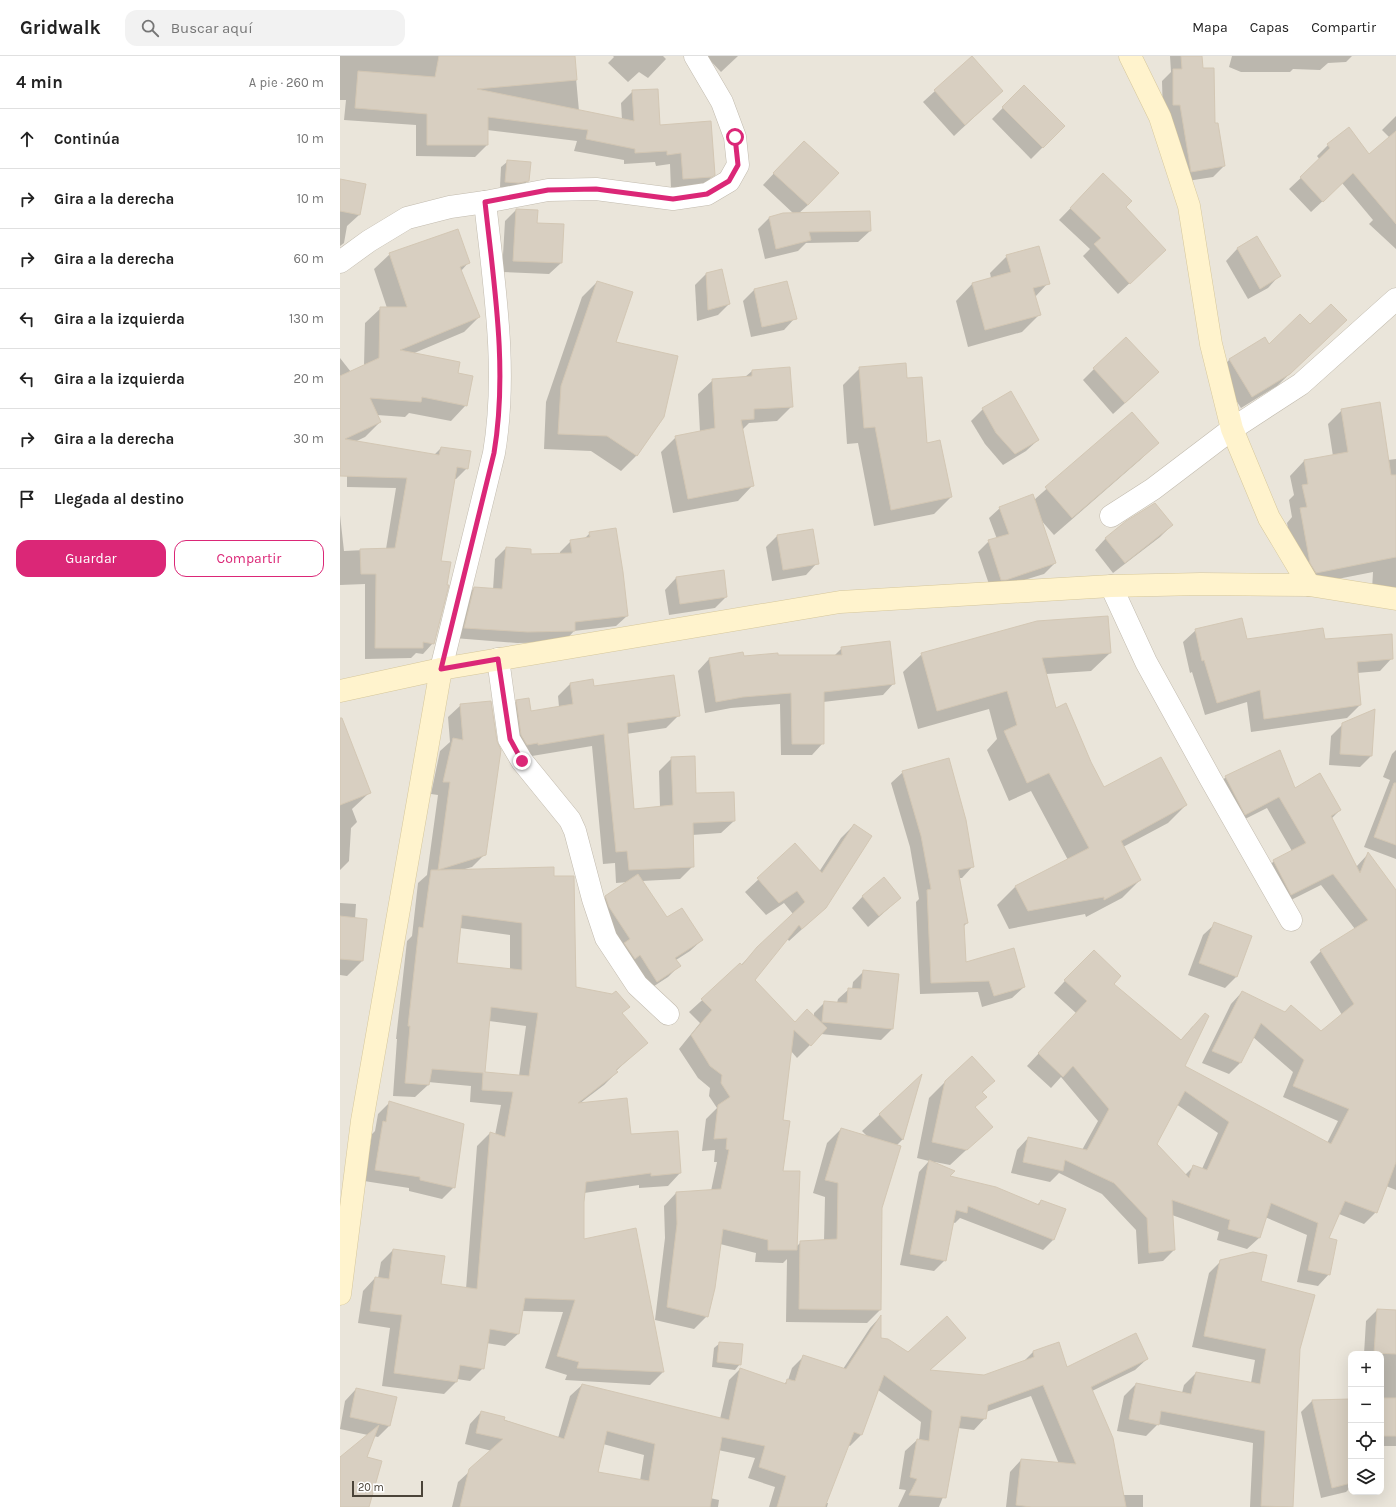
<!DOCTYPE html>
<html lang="es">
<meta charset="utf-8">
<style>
body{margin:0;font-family:Karla,sans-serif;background:#f2f2f2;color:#222}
.controls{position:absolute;right:12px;bottom:12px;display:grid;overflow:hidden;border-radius:8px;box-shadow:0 4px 16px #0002}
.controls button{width:36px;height:36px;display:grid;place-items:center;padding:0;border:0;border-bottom:1px solid #e0e0e0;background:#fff;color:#222;font:20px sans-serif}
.scale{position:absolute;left:12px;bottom:10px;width:71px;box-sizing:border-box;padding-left:4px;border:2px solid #4b4439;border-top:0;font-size:11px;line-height:14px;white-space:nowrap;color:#4b4439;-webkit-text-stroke:3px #fff;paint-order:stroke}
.stop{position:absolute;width:12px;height:12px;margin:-9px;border:3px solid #db2777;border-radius:50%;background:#fff}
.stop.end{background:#db2777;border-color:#fff;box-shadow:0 1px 4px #0008}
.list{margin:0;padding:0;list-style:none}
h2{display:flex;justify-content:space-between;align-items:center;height:52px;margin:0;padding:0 16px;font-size:17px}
h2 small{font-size:13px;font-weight:400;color:#767676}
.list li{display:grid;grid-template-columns:26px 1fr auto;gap:12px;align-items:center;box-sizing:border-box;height:60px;padding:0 16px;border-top:1px solid #e0e0e0}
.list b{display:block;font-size:15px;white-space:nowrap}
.list em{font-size:13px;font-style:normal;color:#767676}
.actions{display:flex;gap:8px;padding:12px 16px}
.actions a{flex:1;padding:9px 0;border:1px solid #db2777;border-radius:12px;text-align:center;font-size:14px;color:#db2777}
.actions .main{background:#db2777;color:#fff}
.icon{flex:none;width:22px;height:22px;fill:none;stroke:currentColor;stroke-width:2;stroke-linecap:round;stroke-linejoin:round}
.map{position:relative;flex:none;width:1056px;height:1451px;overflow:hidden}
header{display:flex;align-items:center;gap:24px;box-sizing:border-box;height:56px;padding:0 20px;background:#fff;border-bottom:1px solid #e0e0e0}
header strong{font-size:19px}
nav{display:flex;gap:22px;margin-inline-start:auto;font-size:14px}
.search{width:280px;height:36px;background:#f2f2f2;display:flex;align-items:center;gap:10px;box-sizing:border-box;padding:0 14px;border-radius:12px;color:#767676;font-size:15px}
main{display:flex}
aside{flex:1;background:#fff}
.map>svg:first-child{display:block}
</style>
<header>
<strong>Gridwalk</strong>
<div class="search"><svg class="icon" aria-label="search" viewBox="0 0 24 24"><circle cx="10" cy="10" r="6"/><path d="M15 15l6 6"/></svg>Buscar aquí</div>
<nav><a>Mapa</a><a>Capas</a><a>Compartir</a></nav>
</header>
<main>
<aside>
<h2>4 min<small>A pie · 260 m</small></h2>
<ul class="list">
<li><svg class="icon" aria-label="ahead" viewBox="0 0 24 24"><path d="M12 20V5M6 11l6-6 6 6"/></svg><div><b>Continúa</b></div><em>10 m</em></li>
<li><svg class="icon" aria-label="right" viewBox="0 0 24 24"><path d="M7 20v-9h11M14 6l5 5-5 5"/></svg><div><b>Gira a la derecha</b></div><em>10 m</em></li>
<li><svg class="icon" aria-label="right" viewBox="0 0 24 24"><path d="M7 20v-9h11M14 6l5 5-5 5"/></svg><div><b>Gira a la derecha</b></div><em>60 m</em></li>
<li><svg class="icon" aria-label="left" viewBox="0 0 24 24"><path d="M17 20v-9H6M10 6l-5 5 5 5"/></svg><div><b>Gira a la izquierda</b></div><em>130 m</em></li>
<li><svg class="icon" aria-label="left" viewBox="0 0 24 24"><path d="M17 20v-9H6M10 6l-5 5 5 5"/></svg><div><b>Gira a la izquierda</b></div><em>20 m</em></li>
<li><svg class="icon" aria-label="right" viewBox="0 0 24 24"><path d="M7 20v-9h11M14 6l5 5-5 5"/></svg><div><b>Gira a la derecha</b></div><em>30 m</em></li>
<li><svg class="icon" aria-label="arrive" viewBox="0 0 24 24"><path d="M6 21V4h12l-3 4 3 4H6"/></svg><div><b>Llegada al destino</b></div></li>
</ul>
<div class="actions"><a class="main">Guardar</a><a>Compartir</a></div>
</aside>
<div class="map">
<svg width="1056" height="1451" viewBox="0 0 1056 1451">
<rect width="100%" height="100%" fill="#f6f3ec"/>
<path fill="#eae5da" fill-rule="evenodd" d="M0,0H1056V1451H0ZM1011,1298H1041V1436H1011Z"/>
<g fill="#0003" fill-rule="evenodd">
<path d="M0,0H234L239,55L282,64L281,47L293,35L319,70L374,119L362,130L331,134L330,108L316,110L315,106L284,108V104L234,95L237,85L147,74V89L135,101L76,100V69L4,64L6,44H0Z"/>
<path d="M273,0H323L326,3L308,22L299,16L288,26L268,7L274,1Z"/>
<path d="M366,0H398L381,16Z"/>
<path d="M830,0H861L862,13L884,110L873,121L841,126L823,60L822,25L831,16Z"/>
<path d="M892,0H1012L1006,6L988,7L980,14L953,13L950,16H901L889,11Z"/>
<path d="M684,30L724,70L691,103L652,63Z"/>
<path d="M595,35H662L614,80L583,46Z"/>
<path d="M1056,60V193L1029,168L1033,164L1002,127L971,156L949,133L980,104L977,100L988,89L1029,99L1050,82L1042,74Z"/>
<path d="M452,98L468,149L458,158L530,175L518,186L466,187L458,195L425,203L418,173L429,162L443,158H454L423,129Z"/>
<path d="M167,106L188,124L183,130L173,132L160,131L161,111Z"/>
<path d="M0,124L19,159L7,170L4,187L0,190Z"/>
<path d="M752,130L785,151L825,194L778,238L743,200L750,193L719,164Z"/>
<path d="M176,154L196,168L223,169L221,207L209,218L162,216L165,165Z"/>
<path d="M917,182L939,220L928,232L908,243L886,205L897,193Z"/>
<path d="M50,198L128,207L121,215L139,261L124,276L72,298L117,318L126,349L111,365L69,357L65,361L37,359L40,366L25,381L0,393V302L11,316L24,310L25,267L41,252H47L34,213Z"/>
<path d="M667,200L708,227L695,241L699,259L682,276L628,291L616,245L633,227L651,222L650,217Z"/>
<path d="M366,218L389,248L378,259L357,265L355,229Z"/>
<path d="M257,226L275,287L323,361L296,400L281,415L251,395L204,393L206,346L242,241Z"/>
<path d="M447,226L455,262L444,274L411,281L403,245L414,234Z"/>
<path d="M970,270L994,275L937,330L901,352L878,316L889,304L925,282L929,289Z"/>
<path d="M520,312L566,323L586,388L611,441L594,458L534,470L518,387L507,388L503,329Z"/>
<path d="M754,313L806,328L773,358L743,324Z"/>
<path d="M412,315L452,350L437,365L409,367L402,374L412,430L398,445L333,457L321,396L336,381L360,376L358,338L373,324L405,321Z"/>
<path d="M643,353L698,384L686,395L663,409L645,388L631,365Z"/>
<path d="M1002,354L1048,404L1056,403V535L1032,534L1033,516L962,530L957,521L947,467L952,461L949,444L954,439L950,420L964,405L993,400L988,368Z"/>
<path d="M792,357L817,387L800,404L714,479L700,463L715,507L704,518L651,534L638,496L649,485L657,483L649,462L660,452L694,444Z"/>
<path d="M101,392L127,412L116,423H114L100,506L93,587L83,598L76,597L71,602L25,603V528L0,529V459L4,495L46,493L56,432L7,431V397L94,399Z"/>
<path d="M832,469L820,481L773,517L755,494L766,482Z"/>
<path d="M250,477L287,560L276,570L234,575L224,586L177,587L114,582L124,543L134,532L153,534L155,503L166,492L190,499L220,498V496L231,485L244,483Z"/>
<path d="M437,480L477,507L466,519L432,525L426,491Z"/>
<path d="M336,522L386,541L375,552L329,559L325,534Z"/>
<path d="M856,574L906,584H984L1052,602L1040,615L1017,617L1020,649L1007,662L911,676L907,646L865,659L852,616L850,617L843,586Z"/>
<path d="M502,592L554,627L543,639L483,646V687L472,699H441L440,648L391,652L365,657L358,615L369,603L402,597L403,601L494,600Z"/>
<path d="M770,597L751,615L706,618L715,653L750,706L764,732L846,749L828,767L783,791L800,824L782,842L746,861L745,858L669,873L657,849L675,831L728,804L691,735L669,745L647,694L657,683L649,653L578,673L563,616L582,598Z"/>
<path d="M230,628L253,631L339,659L326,672L286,678L293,754L320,751L319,715L332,702L355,738L394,765L381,777L352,779L353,810L340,823L302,825L326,863L362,884L350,895L336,904L339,910L328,921L305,936L255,852L266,841L288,826L276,827L275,807L263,808L252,690L186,701L164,657L177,645L191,656L219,651L218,640Z"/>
<path d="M121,649L145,798L132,811L125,813L213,821L235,932L281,958L306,987L276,1015L277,1016L264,1029L239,1048L290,1079L340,1117L328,1130L299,1132V1129L244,1137L243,1184L295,1173L323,1316L310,1329L225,1324L227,1319L205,1312L223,1256L182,1255L178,1278L165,1290L146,1287L143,1312L130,1325L117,1323L116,1326L104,1338L42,1330L50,1272L18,1267L23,1235L35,1222H38L41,1206L53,1194L100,1229L126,1233L137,1090L150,1077L155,1079L161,1049L130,1046L131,1030L88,1026V1029L75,1041L53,1040L57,983H56L67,885L72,880L78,827L87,819L98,739L91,738L100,695L110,686L108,661ZM120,872L170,879V914L115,907ZM149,965L186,970L179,1020L144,1017Z"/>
<path d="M1034,655L1031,700L1020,711L989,709L991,680L1003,668Z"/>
<path d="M0,674L29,737L12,753L17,766L11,772L9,805L0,814Z"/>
<path d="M1056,694V803L1024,791L1050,724L1043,721L1052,698Z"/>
<path d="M563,716L633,810L622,822H619L627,867L623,871L625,907L684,931L672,942L642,951L638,936L580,938L576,846L579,843L570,791L551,727Z"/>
<path d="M886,721L955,733L1000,754L991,763L1016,811L1028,798L1056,835V1134L1046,1130L1036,1156L1024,1168L999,1158L988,1183L989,1218L978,1230L957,1226L967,1179L925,1161L919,1182L907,1193L877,1184L879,1176L832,1159L834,1194L823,1205L798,1208L796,1174L762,1138L719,1117L710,1126L671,1117L677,1094L688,1082L742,1094L758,1065L721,1021L711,1032L687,1010L736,957L714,937L742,906L772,928L841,984L853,970L844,1011L987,1087L998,1065L943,1041L953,1016L913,981L900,1007L889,1018L862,1007L891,948L902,936L944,957L951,950L981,976L1002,959L970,906L981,895L1015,873L981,829L939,850L922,817L934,805L952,795L927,752L893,769L874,732ZM836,1048L878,1077L862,1113L854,1110L845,1119L816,1088Z"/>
<path d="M514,769L472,864L449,885L447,882L414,924L455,967L474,960V957L485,946L497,947L498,943L509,933H512L513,926L524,915L552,973L541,984L481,978L457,1002L451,995L442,1065V1116L456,1191L461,1186L484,1185L485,1141L473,1137L487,1087L501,1073L528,1081L522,1075L580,1021L562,1084L556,1090L541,1152L540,1254L527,1267L446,1266L447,1203L443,1207L415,1206L416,1197L380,1188L367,1260L354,1273L315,1264L325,1182L324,1150L336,1137L371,1135L377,1106H374L375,1094L362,1095L366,1063L377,1052L369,1040L370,1032L358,1022L339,993L360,967L349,956L401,909L453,858L444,847L426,859L405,836L455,789L479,816L501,782Z"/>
<path d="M523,840L560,842L528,871L512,852Z"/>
<path d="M0,847L16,848L15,863L22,905L7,920L0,919Z"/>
<path d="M875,868L896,921L885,932L848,919L863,879Z"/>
<path d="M653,1025L642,1037L634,1052L651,1071L610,1109L595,1106L594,1107L608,1120L697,1149L701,1145L714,1183L703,1194L620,1162L615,1167L612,1166L605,1204L594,1215L560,1209L579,1116L589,1105L577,1102L589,1042L605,1026Z"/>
<path d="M49,1047L114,1131L102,1143L69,1135V1132L24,1125L32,1078L35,1075L38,1058Z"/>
<path d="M881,1205L920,1226L959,1293L952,1451H910L913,1387L818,1368L806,1380L777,1375L784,1340L796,1328L842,1337L844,1329L856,1317L911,1327L915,1304L852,1291L869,1217Z"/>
<path d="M1037,1254L1056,1255V1390H1041V1298H1024L1026,1265Z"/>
<path d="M540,1261V1283L568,1297L625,1282L589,1315L644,1320L683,1306L693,1296L718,1287L726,1312L807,1303L795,1314L752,1335L783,1439H803V1451H666L670,1416L681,1404L719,1408L691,1340L646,1356L645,1362L634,1374L618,1372L607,1431L599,1451H558L566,1434L559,1433L565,1395L577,1384H579L581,1366L538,1334L521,1379L510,1390L508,1389L486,1447H488L487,1451H429L435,1431L408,1422L415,1402L378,1394L370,1442L379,1444L378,1451H112L118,1426L152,1395L125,1388L130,1368L141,1356L218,1382L230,1340L242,1329L380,1363L389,1324L400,1313L444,1328L448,1324L452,1312L463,1301L503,1313L530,1272ZM263,1388L304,1399L300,1425L256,1417Z"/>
<path d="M380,1287L400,1308L395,1314L372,1311L374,1292Z"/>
<path d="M16,1333L49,1370L38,1381L33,1380L25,1401L41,1405L35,1430L28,1451H0V1402L28,1379L0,1373L5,1345Z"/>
<path d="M1011,1344V1431L1006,1436L981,1442L961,1356L972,1345Z"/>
</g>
<g fill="#d8cfc1" stroke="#d3c7b4" fill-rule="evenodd">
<path d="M99,0H235L237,24L137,33L294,65L292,34L318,33L320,69L371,65L375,119L372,121L343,123L341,97L327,99V95L295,97V93L246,83L248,74L148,61V89H87V58L15,52L18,15L95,21Z"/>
<path d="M632,0L663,35L625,69L594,34Z"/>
<path d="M841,0H862L863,12H874L875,67H878L885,110L851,116L840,49H833V13H842Z"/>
<path d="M684,29L725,70L703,92L662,51Z"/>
<path d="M1009,71L1029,98L1056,75V168L1013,117L983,146L960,121L990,92L987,88Z"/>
<path d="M464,85L499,117L468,149L433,117Z"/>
<path d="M167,104L191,106L189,125L179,127L165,126Z"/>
<path d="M763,117L792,145L786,151L826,194L790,228L754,188L761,182L730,152Z"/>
<path d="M0,123L26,128L20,159L0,155Z"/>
<path d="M176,153L198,154L197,167L224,168L222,207L173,205Z"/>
<path d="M530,155L531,175L469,176L471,184L436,193L429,161L443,157Z"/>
<path d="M118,173L130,207L120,211L140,261L60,294L120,306L118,317L133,320L127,350L82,341L81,346L30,342L41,366L5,383L99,399L101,391L131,395L128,413L117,411L101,505L111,506L107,529H109L94,588L83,586V592H35L36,518H21L20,493L55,492L67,422L0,420V320L39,302L40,251H67L49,197Z"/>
<path d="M917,180L941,220L920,233L897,192Z"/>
<path d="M699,190L710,228L693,232L701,259L645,274L632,227L671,216L666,199Z"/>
<path d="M382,213L390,248L368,254L366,217Z"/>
<path d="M257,225L293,236L276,286L338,300L324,361L297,400L267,380L218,378L221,330Z"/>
<path d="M447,225L457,263L422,271L414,233Z"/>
<path d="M991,248L1007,264L950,318L912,341L889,303L925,281L929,288L960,258L970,268Z"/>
<path d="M786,281L819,316L785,347L753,312Z"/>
<path d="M566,307L567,322L582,321L587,387L600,384L612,441L551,454L535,371L524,372L519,311Z"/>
<path d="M450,311L453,351L414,353V363L401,364L414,430L348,443L335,380L375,372L372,323L412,320V314Z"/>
<path d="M671,335L699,384L675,398L656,377L642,352Z"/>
<path d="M1040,346L1051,419H1056V501L976,517L970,507L960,452L967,451L962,429L968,428L964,404L1008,396L1001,353Z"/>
<path d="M792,356L819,387L732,462L705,431Z"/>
<path d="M693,438L716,507L666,524H661L648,484L669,478L659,451Z"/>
<path d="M815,447L833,469L785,507L765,482L786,465Z"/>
<path d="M276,472L283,516L288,560L235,566V575L188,576L124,572L134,531L162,533L166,491L191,493V498L232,497L230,484L250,481L249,476Z"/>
<path d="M473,473L479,508L443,514L437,479Z"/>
<path d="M384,514L387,541L340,548L336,521Z"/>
<path d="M768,560L771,597L702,602L716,652L726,647L751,706L764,731L821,701L847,749L781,785L801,824L764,844V841L688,855L675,830L749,792L709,717L687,727L664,675L677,669L667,635L597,655L581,597L697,565Z"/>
<path d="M902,562L907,583L983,572L985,583L1052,578L1053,603L1017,606L1021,649L924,663L920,634L877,647L864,604L862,605L855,573Z"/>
<path d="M550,585L555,628L484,636V688H452L451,637L403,641L376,646L369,602L403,596L404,600L438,597V599H502L501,591Z"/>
<path d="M334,619L340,660L287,667L294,753L333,749L331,701L355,700L356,737L394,736L395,765L353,767L354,811L289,814L287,795L276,796L264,678L198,689V687L187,689L181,679L176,644L189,642L191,655L233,648L230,627L253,623L254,630Z"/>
<path d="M151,645L157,685L161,694L146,799L98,814L214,811V820H234L236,931L272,938L276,935L290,951L282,957L308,987L276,1014L278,1016L238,1047L287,1042L291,1078L338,1075L341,1117L311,1120V1117L246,1126L244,1146V1183L296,1172L324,1316L237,1312L239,1306L217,1300L235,1244L185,1242L179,1278L150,1273L144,1313L120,1309L117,1326L54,1317L62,1259L30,1255L35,1221L49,1223L53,1193L105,1200L101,1228L137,1233L150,1076L165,1081L173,1036L142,1034L143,1017L92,1013L89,1029L65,1027L70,970H68L79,871L83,872L91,814H98L110,726H103L113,682L123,684L120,648ZM122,859L182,867V914L117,907ZM151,951L198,957L189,1020L145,1016Z"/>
<path d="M1035,653L1032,700L1000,698L1002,667Z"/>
<path d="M0,662H2L31,737L0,749Z"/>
<path d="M940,694L955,732L980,717L1001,754L991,760L1020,817L1028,796L1056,834V1106L1037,1157L1005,1145L989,1182L997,1184L990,1219L968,1214L978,1167L931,1147L920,1182L888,1173L890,1164L832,1144L835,1194L809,1197L807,1162L774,1127L725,1104L723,1115L683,1106L688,1081L747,1094L769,1053L733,1010L723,1021L698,997L747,945L724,924L754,894L781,920L774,928L841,984L865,957L869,960L845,1010L991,1088L1009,1053L953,1030L964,1004L921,967L901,1007L872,995L902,935L945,956L951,949L981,975L1014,948L980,894L1028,864L993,818L951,839L933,804L966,787L939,741L905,759L885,720ZM845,1035L889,1066L867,1114L853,1109L849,1122L817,1088Z"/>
<path d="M609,702L626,764L634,811L618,814L628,867L624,868L626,906L674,892L685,931L654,940L649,925L591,927L587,834L591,833L581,780L562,715Z"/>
<path d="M1054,727H1056V789L1034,781Z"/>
<path d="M514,768L532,780L486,852L462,873L459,869L415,924L455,966L467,953L487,972L471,990L454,974L443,1064L450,1065L443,1115H460L457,1194H428V1184L383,1173L375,1232L368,1261L327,1251L337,1168L336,1136L381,1133L389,1094L386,1093L387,1082L374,1083L378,1049L390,1041L381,1027L382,1019L370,1010L351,979L372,954L361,943L400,907L402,909L417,891L465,846L457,835L439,847L417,822L455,787L482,817Z"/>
<path d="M298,818L327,861L342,852L363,884L335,902L341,910L317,926L300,899L295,903L284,887L290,883L269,851L265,840Z"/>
<path d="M544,821L561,842L539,860L522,840Z"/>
<path d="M0,860L27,863L23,905L0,903Z"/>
<path d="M874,866L912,880L897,921L859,907Z"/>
<path d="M523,914L559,918L553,973L482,966L484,945L507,947L508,932L521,933Z"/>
<path d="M632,1000L655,1025L642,1036L647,1041L635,1051L653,1071L627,1094L592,1086L605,1025Z"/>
<path d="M582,1018L563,1084L539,1058Z"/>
<path d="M49,1045L124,1068L115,1132L80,1124V1121L35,1114L43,1065L46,1066Z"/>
<path d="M501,1072L561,1090L542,1152L541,1254L459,1253L460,1185L497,1183L498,1127L485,1124Z"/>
<path d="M589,1104L615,1115L610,1120L656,1131L699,1149L701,1144L726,1153L714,1184L628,1150L627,1157L616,1154L606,1205L570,1198Z"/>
<path d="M913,1196L927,1199L921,1225L975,1239L960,1293L953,1451L921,1450L925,1375L821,1355L819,1369L789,1363L796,1327L851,1338L856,1316L920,1328L926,1293L864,1280L880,1204Z"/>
<path d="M1037,1253L1056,1254V1298L1034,1297Z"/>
<path d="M541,1259V1282L548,1283L568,1296L607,1260L626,1282L590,1314L644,1319L694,1301L693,1295L719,1286L727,1311L796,1277L808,1303L751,1331L773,1382L786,1451H691L676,1449L681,1403L736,1408L703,1329L648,1349L646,1363L621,1360L606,1442L569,1439L577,1423L570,1421L577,1383L589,1385L592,1355L544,1319L522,1379L514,1376L485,1451H437L446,1420L419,1411L425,1390L382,1381L370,1451H120L129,1413L163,1383L136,1377L141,1355L165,1361L164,1364L224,1383L242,1328L389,1364L400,1312L446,1328L447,1323L455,1325L463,1299L506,1313ZM267,1375L315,1388L309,1425L258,1416Z"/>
<path d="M379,1286L403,1288L401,1309L377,1306Z"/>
<path d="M16,1332L57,1341L50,1370L10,1361Z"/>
<rect x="1041" y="1342" width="15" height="38"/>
<path d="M1011,1343V1427L992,1432L972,1344Z"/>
<path d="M39,1369L27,1401L42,1405L29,1451H0V1401Z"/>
</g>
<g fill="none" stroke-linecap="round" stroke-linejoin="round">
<g stroke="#c2bbae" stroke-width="23">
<g id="street">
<path d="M0,206L29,185L67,162L110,151L145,146L208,134L256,133L333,143L367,138L389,125L398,109L395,81L382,46L355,0"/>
<path d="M771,460L813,433L892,373L961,328L1056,243"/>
<path d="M771,530L806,606L870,722L951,864"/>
<path d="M158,603L169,683L182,705L230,764L235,775L253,843L266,882L297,929L328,958"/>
<path d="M101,613L154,397C168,314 154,229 145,146"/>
</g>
</g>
<g stroke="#d6c79b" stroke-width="23">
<g id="secondary">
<path d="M790,0L820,61L849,150L871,288L892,373L929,462L969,529"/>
<path d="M0,635L101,613L500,546L771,530L861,528L969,529L1056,543"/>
<path d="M0,1238L22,1065L101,613"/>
</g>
</g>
<use href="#street" stroke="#fff" stroke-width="22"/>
<use href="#secondary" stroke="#fff3cd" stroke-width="22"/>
</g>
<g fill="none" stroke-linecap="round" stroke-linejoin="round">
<path stroke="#db2777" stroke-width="5" d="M182,705L170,683L158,603L101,613L154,397C168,314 154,229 145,146L208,134L256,133L333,143L367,138L389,125L398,109L395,81"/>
</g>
</svg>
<div class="controls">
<button>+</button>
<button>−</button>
<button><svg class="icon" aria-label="locate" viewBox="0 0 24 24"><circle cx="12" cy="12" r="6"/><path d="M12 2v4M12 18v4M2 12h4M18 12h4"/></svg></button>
<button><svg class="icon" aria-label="layers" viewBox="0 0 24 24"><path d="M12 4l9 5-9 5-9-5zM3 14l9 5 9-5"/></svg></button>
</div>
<div class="scale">20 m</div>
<div class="stop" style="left:395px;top:81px"></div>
<div class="stop end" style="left:182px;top:705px"></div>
</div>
</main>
